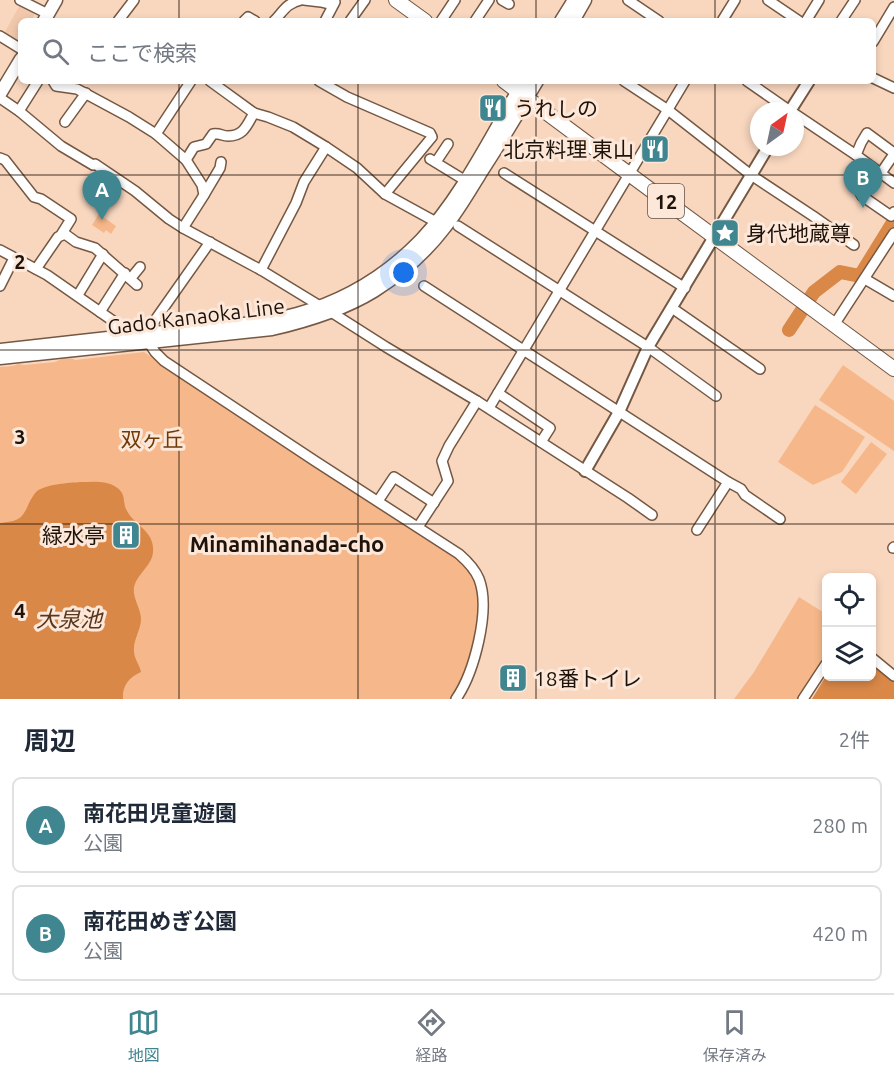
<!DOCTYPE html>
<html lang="ja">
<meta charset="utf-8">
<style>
body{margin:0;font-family:Ubuntu,"Noto Sans JP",sans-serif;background:#f6f6f7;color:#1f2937}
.controls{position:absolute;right:18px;bottom:18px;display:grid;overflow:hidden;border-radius:9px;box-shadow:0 3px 9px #0003}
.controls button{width:54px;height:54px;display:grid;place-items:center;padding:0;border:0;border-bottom:2px solid #e0e1e3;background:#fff;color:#1f2937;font:30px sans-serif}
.compass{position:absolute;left:750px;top:102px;width:54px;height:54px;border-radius:50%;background:#fff;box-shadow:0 3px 9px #0003;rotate:33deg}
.you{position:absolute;left:404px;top:273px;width:21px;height:21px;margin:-15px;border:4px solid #fff;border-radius:50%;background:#1a73e8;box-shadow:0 0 0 9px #1a73e833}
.badge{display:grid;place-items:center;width:39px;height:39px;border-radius:50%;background:#408690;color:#fff;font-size:20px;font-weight:700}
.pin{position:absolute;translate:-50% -50px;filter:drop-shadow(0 2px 3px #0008)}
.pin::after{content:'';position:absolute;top:32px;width:21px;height:18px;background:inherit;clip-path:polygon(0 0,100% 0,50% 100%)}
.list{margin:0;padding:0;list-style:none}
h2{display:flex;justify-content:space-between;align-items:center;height:78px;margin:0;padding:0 24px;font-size:26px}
h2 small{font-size:20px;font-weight:400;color:#747a83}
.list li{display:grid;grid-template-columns:39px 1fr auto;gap:18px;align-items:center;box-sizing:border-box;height:96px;margin:0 12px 12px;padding:0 12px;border:2px solid #e0e1e3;border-radius:9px}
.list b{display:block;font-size:22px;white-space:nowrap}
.list p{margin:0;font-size:20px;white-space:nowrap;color:#747a83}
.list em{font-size:20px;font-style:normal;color:#747a83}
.icon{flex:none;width:33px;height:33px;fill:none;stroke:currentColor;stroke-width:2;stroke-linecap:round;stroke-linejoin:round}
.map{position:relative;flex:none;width:894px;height:699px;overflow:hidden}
.search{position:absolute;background:#fff;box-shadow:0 3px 9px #0003;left:18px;right:18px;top:18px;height:66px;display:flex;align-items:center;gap:15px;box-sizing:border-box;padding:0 21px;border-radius:9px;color:#747a83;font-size:22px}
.sheet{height:294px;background:#fff}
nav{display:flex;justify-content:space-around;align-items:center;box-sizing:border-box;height:84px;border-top:2px solid #e0e1e3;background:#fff;font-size:16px;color:#747a83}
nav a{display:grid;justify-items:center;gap:3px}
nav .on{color:#408690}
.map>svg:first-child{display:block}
</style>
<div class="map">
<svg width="894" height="699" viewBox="0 0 894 699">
<rect width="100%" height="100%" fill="#f9d7bf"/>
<path fill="#f1c8ac" d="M21,3L36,11L31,21H21V48L2,37Z"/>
<g fill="#f6b88a">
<path d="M99,214L116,226L111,234L106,230L104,233L92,225Z"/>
<path d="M144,352L461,561C468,570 477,581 478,593C483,627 469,672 450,699H0V367L13,366L18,364L24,365L55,362L64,358C67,360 71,357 75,360Z"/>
<path d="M843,365L894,401V451L819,400Z"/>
<path d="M815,405L865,437L842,472L813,485L778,462Z"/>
<path d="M871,442L887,454L856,494L841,482Z"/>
<path d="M799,597L826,614V656L799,699H734L754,672Z"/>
</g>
<g fill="#d98848">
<path d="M80,482C92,482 106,480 116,487C127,494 122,502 127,511C135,526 155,531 153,552C152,568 132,576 134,593C135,602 141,610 141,619C141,630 133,640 134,651C134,659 140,665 141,672C129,677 122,686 123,699H0V523C18,521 22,520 29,503C31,499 34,494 37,491C47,484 69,483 80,482Z"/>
<path d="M872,663L894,681V699H812L826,676H872Z"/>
</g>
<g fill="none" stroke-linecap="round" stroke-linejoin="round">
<path stroke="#d98848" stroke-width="14" d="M789,330L814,292L840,272L860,276L894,221"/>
<g stroke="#755843" stroke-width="12">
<g id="minor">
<path d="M20,0L48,14"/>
<path d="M304,0L321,2L333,5"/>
<path d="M502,0L509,4"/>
<path d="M628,0L659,21"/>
<path d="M768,0L799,21"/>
<path d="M118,21L134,0"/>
<path d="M244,21L248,17L255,21"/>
<path d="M274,21C284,11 285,4 301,0"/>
<path d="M325,21L335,2"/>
<path d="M350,21L365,0"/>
<path d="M441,21L455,0"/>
<path d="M475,21L489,0"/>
<path d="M722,21L735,0"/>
<path d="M806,21L819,0"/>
<path d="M841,21L855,0"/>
<path d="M0,36L21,49"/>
<path d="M873,42L894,7"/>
<path d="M873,78L894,88"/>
<path d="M53,81L56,86L77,89L129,117L156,134L186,160L194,147L206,144L213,134C220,133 222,136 228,136C244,136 247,125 254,113"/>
<path d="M210,81L254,113L268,117L293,127L326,147L357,168L385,194L436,222"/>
<path d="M319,81L347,97L430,133L432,137L385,194"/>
<path d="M624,81L668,110L751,175L813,216L854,245"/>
<path d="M747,81L790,111"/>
<path d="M0,98L19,111L61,146L93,165L95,164L135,191L169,219L183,228L261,270L296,203L304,182L326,147"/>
<path d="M19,111L38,81"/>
<path d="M795,114L856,155L894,183"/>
<path d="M65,122L86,93"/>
<path d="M156,134L191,81"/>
<path d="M856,155L861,143L867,133L894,153"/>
<path d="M0,158L5,160L34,197L41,199L71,219L61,235"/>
<path d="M430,159L466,181"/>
<path d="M436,162L448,144"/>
<path d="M872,167L857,187L862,196L891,216L894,212"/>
<path d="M504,173L685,288"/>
<path d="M881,173L894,154"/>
<path d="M204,195L220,168L221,162"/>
<path d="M458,226L648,347L716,396"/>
<path d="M183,228L204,195L202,185L186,160"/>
<path d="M0,250L47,275L116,323L119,340"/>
<path d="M36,269L58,237L65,234L76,242L95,248L137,285"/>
<path d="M261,270L320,306"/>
<path d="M131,278L140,267"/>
<path d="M865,279L894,296"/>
<path d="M0,286L14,258"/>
<path d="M424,286C526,351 626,417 728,482L697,530"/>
<path d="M78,295L103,254"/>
<path d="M672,308L760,369"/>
<path d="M100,312L125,273"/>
<path d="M331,312L386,347L477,401L628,498L652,515"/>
<path d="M834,325L894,233"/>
<path d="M155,333L153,323L210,242"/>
<path d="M149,343L155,352L164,361L315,461L459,554C467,561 475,569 479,579C491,610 474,673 456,699"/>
<path d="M498,393L550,428L541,442"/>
<path d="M489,408L685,81"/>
<path d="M728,482L741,489L745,495L780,519"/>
<path d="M378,501L394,477L434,503"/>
<path d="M418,527L448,481L442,461L449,446L477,401"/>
<path d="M893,548L894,547"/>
<path d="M872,658L894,676"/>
<path d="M803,699L826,664"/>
</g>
</g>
<g stroke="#755843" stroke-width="14">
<g id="tertiary">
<path d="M790,111L809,81"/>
<path d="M585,471L619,412L648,347L768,147"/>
</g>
</g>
<g stroke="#755843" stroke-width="15">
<g id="secondary">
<path d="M44,21L56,0"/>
<path d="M561,21L574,0"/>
<path d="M573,21L585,0"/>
<path d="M0,94L21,59"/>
<path d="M0,350C51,344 102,339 153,333C200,328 253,326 297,314C344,301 387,275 421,240C464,194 491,135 524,81"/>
<path d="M0,358L272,329C307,321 343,310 374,291C401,274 426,252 445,227C458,211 469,192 480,174C500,143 519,112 537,81"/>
</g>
</g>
<g stroke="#755843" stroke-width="16">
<g id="primary">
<path d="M396,0L425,21"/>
<path d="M504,81L629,174L894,369"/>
</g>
</g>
<use href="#minor" stroke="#fff" stroke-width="9"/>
<use href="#tertiary" stroke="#fff" stroke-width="10"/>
<use href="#secondary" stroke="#fff" stroke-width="12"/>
<use href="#primary" stroke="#fff" stroke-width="14"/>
</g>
<path fill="none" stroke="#1e130a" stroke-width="1.5" stroke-opacity="0.55" d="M179,0V21M358,0V21M536,0V21M715,0V21M179,81V699M358,81V699M536,81V699M715,81V699M0,175H894M0,350H894M0,524H894"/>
<defs>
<g id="restaurant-square" transform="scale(1.5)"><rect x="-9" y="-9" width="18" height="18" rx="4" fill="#408690" stroke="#fce7d8"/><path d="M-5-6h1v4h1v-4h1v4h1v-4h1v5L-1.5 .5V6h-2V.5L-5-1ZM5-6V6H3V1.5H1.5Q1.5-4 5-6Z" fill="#fff"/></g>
<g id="sight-square" transform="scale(1.5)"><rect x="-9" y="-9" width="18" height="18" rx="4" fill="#408690" stroke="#fce7d8"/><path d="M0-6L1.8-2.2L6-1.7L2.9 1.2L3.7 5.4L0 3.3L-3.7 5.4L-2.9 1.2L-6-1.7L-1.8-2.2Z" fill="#fff"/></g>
<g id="building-square" transform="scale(1.5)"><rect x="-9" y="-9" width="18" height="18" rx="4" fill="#408690" stroke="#fce7d8"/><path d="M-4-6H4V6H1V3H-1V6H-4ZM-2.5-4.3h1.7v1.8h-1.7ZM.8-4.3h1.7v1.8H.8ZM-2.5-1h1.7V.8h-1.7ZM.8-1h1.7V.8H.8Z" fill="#fff"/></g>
</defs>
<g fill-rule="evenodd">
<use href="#restaurant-square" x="493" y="108"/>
<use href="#restaurant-square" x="655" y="149"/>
<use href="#sight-square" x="725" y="233"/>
<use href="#building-square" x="126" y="535"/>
<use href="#building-square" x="513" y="678"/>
</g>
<g text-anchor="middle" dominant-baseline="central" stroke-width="6" stroke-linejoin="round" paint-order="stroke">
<rect fill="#fce7d8" stroke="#615348" stroke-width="1.5" x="648" y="184" width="36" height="34" rx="4.5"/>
<g font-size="20" font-weight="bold" fill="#1e130a">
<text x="666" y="201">12</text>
</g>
<g font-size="21" fill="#1e130a" stroke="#fce7d8" text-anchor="start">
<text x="514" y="108">うれしの</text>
<text x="634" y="149" text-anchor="end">北京料理 東山</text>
<text x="746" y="233">身代地蔵尊</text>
<text x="105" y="535" text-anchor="end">緑水亭</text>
<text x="534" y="678">18番トイレ</text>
</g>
<g font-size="21" fill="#1e130a" stroke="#fce7d8">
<text transform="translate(196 316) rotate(-7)">Gado Kanaoka Line</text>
</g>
<g font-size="21" fill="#6f3a08" stroke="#fce7d8">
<text x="152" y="439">双ヶ丘</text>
</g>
<g font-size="22" font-weight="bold" fill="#1e130a" stroke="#fce7d8">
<text x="287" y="543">Minamihanada-cho</text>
</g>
<g font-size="22" font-style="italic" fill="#58361c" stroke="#fce7d8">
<text x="69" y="618">大泉池</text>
</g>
</g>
<g font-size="20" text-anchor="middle" font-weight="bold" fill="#1e130a" stroke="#fce7d8" stroke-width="6" stroke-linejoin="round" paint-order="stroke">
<text x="20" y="269">2</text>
<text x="20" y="444">3</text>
<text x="20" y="618">4</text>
</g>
</svg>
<div class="controls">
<button><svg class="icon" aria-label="locate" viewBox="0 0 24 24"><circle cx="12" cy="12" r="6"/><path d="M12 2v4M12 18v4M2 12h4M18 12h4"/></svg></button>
<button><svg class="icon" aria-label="layers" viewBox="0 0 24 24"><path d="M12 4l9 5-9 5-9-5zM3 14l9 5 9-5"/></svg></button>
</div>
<svg class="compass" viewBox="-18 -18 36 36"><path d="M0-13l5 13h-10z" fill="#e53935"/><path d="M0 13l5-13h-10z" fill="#747a83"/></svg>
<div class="you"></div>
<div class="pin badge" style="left:102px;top:220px">A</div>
<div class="pin badge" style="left:863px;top:208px">B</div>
<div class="search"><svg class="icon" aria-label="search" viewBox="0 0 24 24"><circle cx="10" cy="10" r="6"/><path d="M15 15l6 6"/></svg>ここで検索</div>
</div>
<section class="sheet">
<h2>周辺<small>2件</small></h2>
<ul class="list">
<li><span class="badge">A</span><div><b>南花田児童遊園</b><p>公園</p></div><em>280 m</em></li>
<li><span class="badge">B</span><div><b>南花田めぎ公園</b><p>公園</p></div><em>420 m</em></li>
</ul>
</section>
<nav>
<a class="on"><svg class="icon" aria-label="map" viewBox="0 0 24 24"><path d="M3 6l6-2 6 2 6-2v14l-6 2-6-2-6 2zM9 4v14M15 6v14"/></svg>地図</a>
<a><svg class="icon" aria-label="directions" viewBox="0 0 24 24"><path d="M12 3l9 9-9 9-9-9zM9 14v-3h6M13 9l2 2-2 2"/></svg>経路</a>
<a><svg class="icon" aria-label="saved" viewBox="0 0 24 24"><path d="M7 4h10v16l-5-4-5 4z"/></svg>保存済み</a>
</nav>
